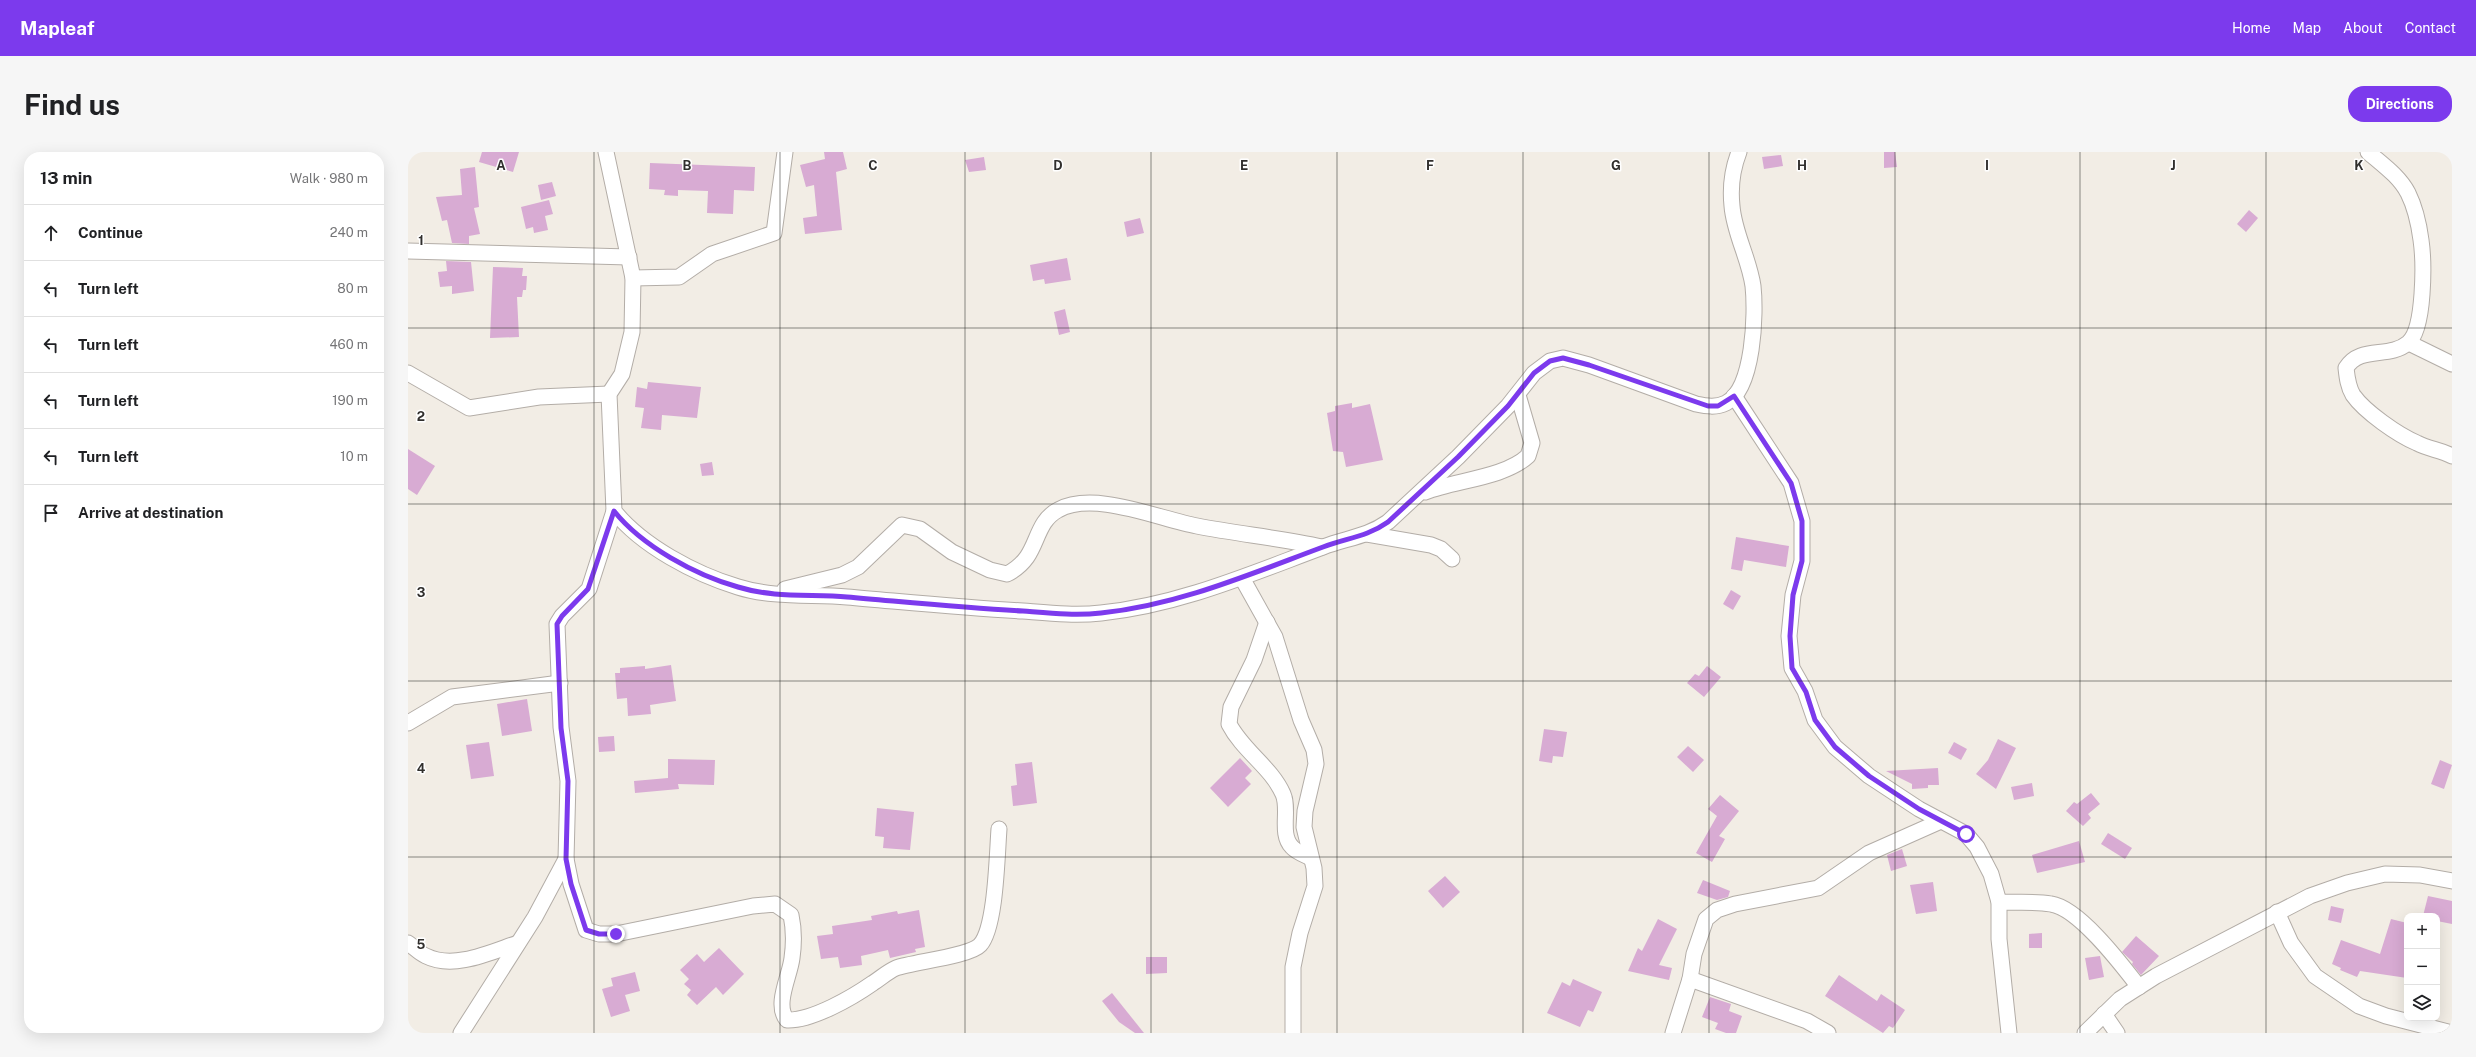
<!DOCTYPE html>
<meta charset="utf-8">
<style>
body{margin:0;font-family:"Public Sans",sans-serif;background:#f6f6f6;color:#202124}
.controls{position:absolute;right:12px;bottom:12px;display:grid;overflow:hidden;border-radius:8px;box-shadow:0 4px 16px #0002}
.controls button{width:36px;height:36px;display:grid;place-items:center;padding:0;border:0;border-bottom:1px solid #e0e0e0;background:#fff;color:#202124;font:20px sans-serif}
.stop{position:absolute;width:12px;height:12px;margin:-9px;border:3px solid #7c3aed;border-radius:50%;background:#fff}
.stop.end{background:#7c3aed;border-color:#fff;box-shadow:0 1px 4px #0008}
.list{margin:0;padding:0;list-style:none}
h2{display:flex;justify-content:space-between;align-items:center;height:52px;margin:0;padding:0 16px;font-size:17px}
h2 small{font-size:13px;font-weight:400;color:#757577}
.list li{display:grid;grid-template-columns:26px 1fr auto;gap:12px;align-items:center;box-sizing:border-box;height:56px;padding:0 16px;border-top:1px solid #e0e0e0}
.list b{display:block;font-size:15px;white-space:nowrap}
.list em{font-size:13px;font-style:normal;color:#757577}
.icon{flex:none;width:22px;height:22px;fill:none;stroke:currentColor;stroke-width:2;stroke-linecap:round;stroke-linejoin:round}
.map{position:relative;flex:none;width:2044px;height:881px;overflow:hidden;border-radius:16px}
header{display:flex;align-items:center;gap:24px;box-sizing:border-box;height:56px;padding:0 20px;background:#7c3aed;color:#fff}
header strong{font-size:19px}
nav{display:flex;gap:22px;margin-inline-start:auto;font-size:14px}
.intro{display:flex;align-items:center;justify-content:space-between;box-sizing:border-box;height:96px;padding:0 24px}
h1{margin:0;font-size:28px}
.button{padding:10px 18px;border-radius:16px;background:#7c3aed;color:#fff;font-size:14px;font-weight:700}
main{display:flex;gap:24px;padding:0 24px}
aside{flex:1;background:#fff;border-radius:16px;box-shadow:0 4px 16px #0002}
.map>svg:first-child{display:block}
</style>
<header>
<strong>Mapleaf</strong>
<nav><a>Home</a><a>Map</a><a>About</a><a>Contact</a></nav>
</header>
<div class="intro"><h1>Find us</h1><a class="button">Directions</a></div>
<main>
<aside>
<h2>13 min<small>Walk · 980 m</small></h2>
<ul class="list">
<li><svg class="icon" aria-label="ahead" viewBox="0 0 24 24"><path d="M12 20V5M6 11l6-6 6 6"/></svg><div><b>Continue</b></div><em>240 m</em></li>
<li><svg class="icon" aria-label="left" viewBox="0 0 24 24"><path d="M17 20v-9H6M10 6l-5 5 5 5"/></svg><div><b>Turn left</b></div><em>80 m</em></li>
<li><svg class="icon" aria-label="left" viewBox="0 0 24 24"><path d="M17 20v-9H6M10 6l-5 5 5 5"/></svg><div><b>Turn left</b></div><em>460 m</em></li>
<li><svg class="icon" aria-label="left" viewBox="0 0 24 24"><path d="M17 20v-9H6M10 6l-5 5 5 5"/></svg><div><b>Turn left</b></div><em>190 m</em></li>
<li><svg class="icon" aria-label="left" viewBox="0 0 24 24"><path d="M17 20v-9H6M10 6l-5 5 5 5"/></svg><div><b>Turn left</b></div><em>10 m</em></li>
<li><svg class="icon" aria-label="arrive" viewBox="0 0 24 24"><path d="M6 21V4h12l-3 4 3 4H6"/></svg><div><b>Arrive at destination</b></div></li>
</ul>
</aside>
<div class="map">
<svg width="2044" height="881" viewBox="0 0 2044 881">
<rect width="100%" height="100%" fill="#f2ede5"/>
<g fill="#d8abd3">
<path d="M74,0H111L105,20L71,10Z"/>
<path d="M416,0H435L439,17L428,20L434,78L397,82L395,66L409,64L406,33L398,35L392,13L417,7Z"/>
<path d="M1476,0H1487L1489,15L1476,16Z"/>
<path d="M1373,3L1375,14L1356,17L1354,5Z"/>
<path d="M576,5L578,18L561,20L557,8Z"/>
<path d="M242,11L347,15L346,39L326,38L325,62L299,61L300,39L270,38V44L256,43L257,38L241,37Z"/>
<path d="M67,15L71,55L66,56L72,82L61,84V92L44,91L39,68L34,69L28,45L54,43L52,17Z"/>
<path d="M144,30L148,44L133,48L130,33Z"/>
<path d="M141,48L145,62L137,64L140,78L126,81L125,75L118,77L113,55Z"/>
<path d="M1841,58L1850,66L1838,80L1829,72Z"/>
<path d="M732,66L736,81L719,85L716,70Z"/>
<path d="M659,106L663,128L637,132L636,127L625,129L622,113Z"/>
<path d="M38,109L63,110L66,139L44,142V134L32,135L30,120L39,119Z"/>
<path d="M85,115L115,116L114,124H119L118,138H115L114,145H109L111,185L82,186Z"/>
<path d="M657,157L662,180L651,183L646,160Z"/>
<path d="M240,230L293,235L289,266L254,263L253,278L233,276L236,256L227,255L229,235L239,237Z"/>
<path d="M944,251V256L962,252L975,308L938,315L935,300L925,299L919,261L927,259V254Z"/>
<path d="M0,297L27,314L9,343L0,337Z"/>
<path d="M304,310L306,323L294,324L292,312Z"/>
<path d="M1328,385L1381,394L1378,415L1336,408L1334,419L1323,417Z"/>
<path d="M1323,438L1333,444L1325,458L1315,452Z"/>
<path d="M263,513L268,549L242,553L243,562L220,564L219,546L209,547L207,521H212V516L237,514V517Z"/>
<path d="M1299,514L1313,525L1296,545L1279,531L1287,522L1291,524Z"/>
<path d="M119,547L124,579L94,584L89,552Z"/>
<path d="M1136,577L1159,580L1155,605L1145,604L1144,611L1131,609Z"/>
<path d="M206,584L207,599L191,600L190,585Z"/>
<path d="M1590,587L1608,596L1588,637L1568,622L1580,608Z"/>
<path d="M81,590L86,624L63,627L58,593Z"/>
<path d="M1546,590L1559,597L1553,608L1540,601Z"/>
<path d="M1280,594L1296,608L1285,620L1269,605Z"/>
<path d="M832,606L844,619L837,626L843,632L820,655L802,636Z"/>
<path d="M260,607L307,608L306,633L270,632L271,637L227,641L226,629L260,626Z"/>
<path d="M2032,608L2044,613L2036,637L2023,632Z"/>
<path d="M624,610L629,651L605,654L603,634L609,633L607,612Z"/>
<path d="M1530,616L1531,633H1520V636L1504,637V632L1478,619Z"/>
<path d="M1624,631L1626,644L1606,648L1603,635Z"/>
<path d="M1683,641L1692,652L1680,662L1683,666L1675,674L1658,659L1666,650L1669,652Z"/>
<path d="M1312,643L1331,659L1311,684L1317,687L1304,710L1288,701L1309,664L1300,657Z"/>
<path d="M469,656L506,660L502,698L475,696L476,685L467,684Z"/>
<path d="M1700,681L1724,696L1717,707L1693,692Z"/>
<path d="M1671,689L1677,710L1629,721L1624,703Z"/>
<path d="M1494,697L1499,714L1483,719L1479,703Z"/>
<path d="M1037,724L1052,740L1035,756L1020,739Z"/>
<path d="M1295,728L1322,739L1320,745L1309,748L1289,741Z"/>
<path d="M1525,730L1529,759L1508,762L1502,733Z"/>
<path d="M2020,744L2044,749V772L2029,769V764H2015Z"/>
<path d="M1923,754L1936,757L1933,771L1920,768Z"/>
<path d="M511,758L517,795L507,797L508,800L482,806L480,798L453,804L454,813L432,816L430,805L413,807L409,784L425,782L424,774L464,768L463,764L489,759L490,762Z"/>
<path d="M1250,767L1269,777L1251,813L1264,816L1261,828L1220,819L1230,796L1234,799Z"/>
<path d="M1983,767L1999,771V826L1952,819L1949,825L1932,818L1933,816L1924,812L1933,788L1972,802Z"/>
<path d="M1634,781V796H1621V782Z"/>
<path d="M1728,784L1751,804L1733,823L1724,812L1725,810L1714,800Z"/>
<path d="M311,796L336,822L315,843L308,835L289,853L279,843L283,838L276,832L281,827L272,818L289,802L296,810Z"/>
<path d="M1692,804L1696,825L1681,828L1677,806Z"/>
<path d="M738,805H759V821L738,822Z"/>
<path d="M227,820L232,839L217,843L222,859L203,865L194,837L205,834L203,826Z"/>
<path d="M1431,823L1469,849L1473,842L1497,858L1485,876L1481,874L1475,881L1417,844Z"/>
<path d="M1165,827L1194,840L1185,860L1180,858L1172,875L1139,861L1154,830L1162,834Z"/>
<path d="M704,841L736,881H727L711,870L694,849Z"/>
<path d="M1302,845L1323,852L1321,859L1334,864L1328,881H1318L1307,877L1310,871L1294,865Z"/>
</g>
<g fill="none" stroke-linecap="round" stroke-linejoin="round">
<g stroke="#b3ada7" stroke-width="17">
<g id="street">
<path d="M198,0L225,126L224,180L214,222L201,242L206,359C234,394 287,422 330,435C365,446 403,442 439,445C498,450 556,456 615,459C640,461 667,464 693,461C771,453 842,422 915,395C938,386 959,385 980,370L1050,305L1100,254L1126,221L1142,209L1155,206L1181,213L1288,252C1298,254 1308,256 1318,251C1346,237 1348,161 1345,134C1341,106 1326,81 1324,54C1322,35 1324,18 1331,0"/>
<path d="M1960,0C1975,13 1991,24 2000,41C2007,55 2011,73 2013,88C2016,109 2017,177 2000,191C1981,207 1952,193 1938,216C1939,225 1940,235 1945,243C1957,260 1990,283 2009,291C2020,297 2033,298 2044,304"/>
<path d="M0,99L221,105"/>
<path d="M225,126L271,125L304,102L366,81L377,0"/>
<path d="M2001,191L2044,212"/>
<path d="M0,221L61,256L131,245L201,242"/>
<path d="M1326,244L1383,331L1394,369V409L1385,443L1381,484L1384,516L1397,539L1407,568L1427,595L1461,624L1511,657L1558,682L1569,695L1583,722L1591,750V787L1601,881"/>
<path d="M1017,340C1048,328 1096,326 1120,304L1124,291L1110,243"/>
<path d="M206,359L181,437L154,464L149,472L153,575L160,629L158,707L163,732L178,778L191,782H208L345,754L367,752L383,763C386,777 386,792 384,806C382,824 366,853 379,868C404,869 445,845 465,831C473,826 479,820 488,816C505,810 562,804 572,793C588,776 589,702 591,677"/>
<path d="M959,382L1023,393L1033,397L1044,407"/>
<path d="M834,426L867,485L893,568L906,598L908,612L897,659L896,675L906,716L907,734L892,781L885,815V881"/>
<path d="M377,437L434,423L450,415L494,373L512,377L544,400L582,418L599,422C607,418 614,412 619,405C630,389 631,368 650,358C686,338 751,367 789,374C830,382 872,386 914,395"/>
<path d="M859,470L846,508L823,555L821,572C835,599 863,615 875,642C882,657 871,682 884,695C888,700 897,703 903,706"/>
<path d="M0,571L44,545L152,531"/>
<path d="M1591,750C1608,751 1626,749 1643,752C1671,756 1714,813 1731,835"/>
<path d="M1869,760L1883,791L1907,824L1951,854L1978,864L2044,881"/>
<path d="M0,791C6,795 11,801 18,804C46,818 83,800 110,791"/>
<path d="M1282,827L1399,869L1420,881"/>
<path d="M1696,862L1709,881"/>
<path d="M53,881L127,765L158,707"/>
<path d="M1265,881L1282,827L1286,802L1298,767L1309,758L1327,752L1410,736L1461,701L1533,669"/>
<path d="M1677,881L1712,847L1748,824L1902,744L1939,731L1977,722L2012,723L2044,729"/>
</g>
</g>
<use href="#street" stroke="#fff" stroke-width="15"/>
</g>
<g fill="none" stroke-linecap="round" stroke-linejoin="round">
<path stroke="#7c3aed" stroke-width="5" d="M208,782H191L178,778L163,732L158,707L160,629L153,576L149,472L154,464L180,437L206,359C234,394 287,423 330,435C365,446 403,442 439,445C498,450 556,456 615,459C640,461 667,464 693,461C771,453 842,422 915,395C938,386 959,385 980,370L1050,305L1100,254L1126,221L1142,209L1155,206L1181,213L1300,254H1310L1326,244L1383,331L1394,369V409L1385,443L1382,484L1384,516L1398,540L1407,568L1427,595L1461,624L1511,657L1558,682"/>
</g>
<path fill="none" stroke="#312f2d" stroke-width="1" stroke-opacity="0.55" d="M186,0V881M372,0V881M557,0V881M743,0V881M929,0V881M1115,0V881M1301,0V881M1487,0V881M1672,0V881M1858,0V881M0,176H2044M0,352H2044M0,529H2044M0,705H2044"/>
<g font-size="13" text-anchor="middle" font-weight="bold" fill="#312f2d" stroke="#fff" stroke-width="3" stroke-linejoin="round" paint-order="stroke">
<text x="93" y="18">A</text>
<text x="279" y="18">B</text>
<text x="465" y="18">C</text>
<text x="650" y="18">D</text>
<text x="836" y="18">E</text>
<text x="1022" y="18">F</text>
<text x="1208" y="18">G</text>
<text x="1394" y="18">H</text>
<text x="1579" y="18">I</text>
<text x="1765" y="18">J</text>
<text x="1951" y="18">K</text>
<text x="13" y="93">1</text>
<text x="13" y="269">2</text>
<text x="13" y="445">3</text>
<text x="13" y="621">4</text>
<text x="13" y="797">5</text>
</g>
</svg>
<div class="controls">
<button>+</button>
<button>−</button>
<button><svg class="icon" aria-label="layers" viewBox="0 0 24 24"><path d="M12 4l9 5-9 5-9-5zM3 14l9 5 9-5"/></svg></button>
</div>
<div class="stop" style="left:1558px;top:682px"></div>
<div class="stop end" style="left:208px;top:782px"></div>
</div>
</main>
